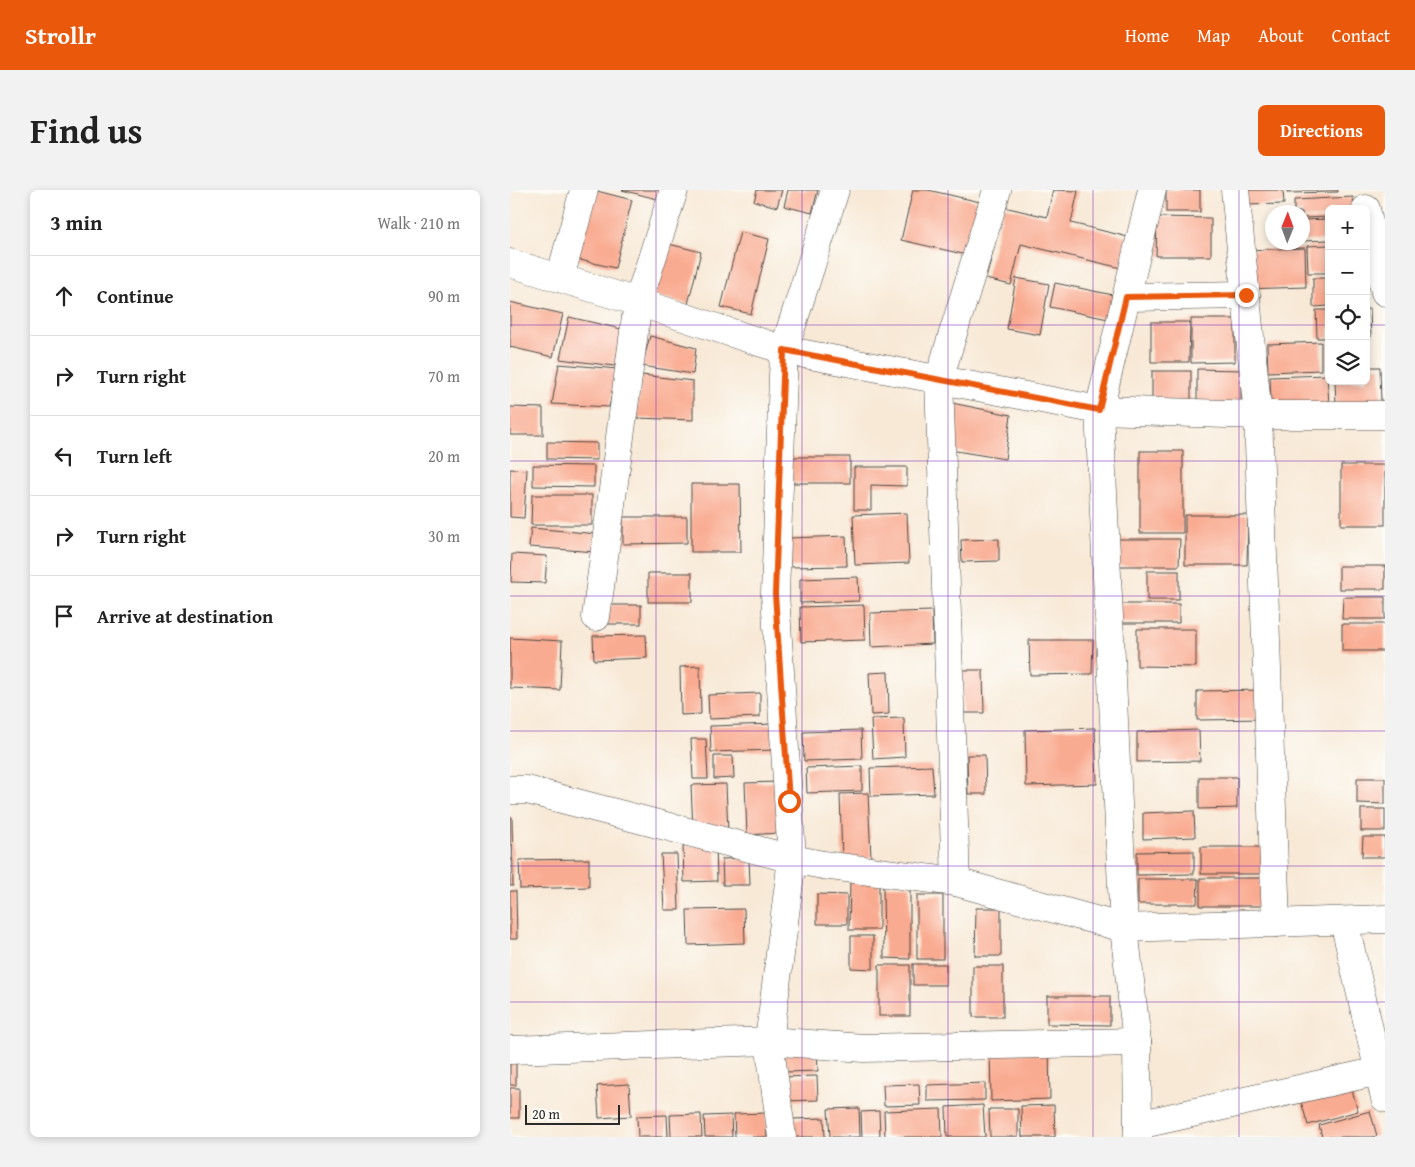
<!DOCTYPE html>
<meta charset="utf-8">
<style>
body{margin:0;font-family:"Gentium Book Plus",serif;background:#f2f2f2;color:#222}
.controls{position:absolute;right:15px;top:15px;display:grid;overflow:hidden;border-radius:8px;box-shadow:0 2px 8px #0003}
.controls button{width:45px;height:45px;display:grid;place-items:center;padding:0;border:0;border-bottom:1px solid #e0e0e0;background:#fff;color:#222;font:25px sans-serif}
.compass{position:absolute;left:755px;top:15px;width:45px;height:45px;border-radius:50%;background:#fff;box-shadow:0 2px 8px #0003;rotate:1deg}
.scale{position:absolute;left:15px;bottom:12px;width:95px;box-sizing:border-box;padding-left:5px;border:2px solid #2b2b2b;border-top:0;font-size:14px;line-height:18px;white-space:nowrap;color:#2b2b2b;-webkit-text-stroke:4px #fdfcf7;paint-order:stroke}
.stop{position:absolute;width:15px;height:15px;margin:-11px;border:4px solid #ea580c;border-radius:50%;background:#fff}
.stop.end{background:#ea580c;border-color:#fff;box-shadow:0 1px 5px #0008}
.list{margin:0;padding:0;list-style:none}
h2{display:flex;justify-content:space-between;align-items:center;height:65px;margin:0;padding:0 20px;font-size:21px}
h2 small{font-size:16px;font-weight:400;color:#767676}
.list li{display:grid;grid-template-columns:32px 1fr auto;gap:15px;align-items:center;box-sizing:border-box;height:80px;padding:0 20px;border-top:1px solid #e0e0e0}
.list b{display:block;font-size:19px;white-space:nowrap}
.list em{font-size:16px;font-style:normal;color:#767676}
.icon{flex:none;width:28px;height:28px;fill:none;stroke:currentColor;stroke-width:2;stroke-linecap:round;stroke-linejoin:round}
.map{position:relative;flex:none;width:875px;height:947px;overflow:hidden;border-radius:8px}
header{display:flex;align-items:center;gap:30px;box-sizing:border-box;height:70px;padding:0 25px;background:#ea580c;color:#fff}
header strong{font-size:24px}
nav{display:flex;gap:28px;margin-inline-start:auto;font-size:18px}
.intro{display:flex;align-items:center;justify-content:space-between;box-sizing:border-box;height:120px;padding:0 30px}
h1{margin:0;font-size:35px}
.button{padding:12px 22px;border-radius:8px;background:#ea580c;color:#fff;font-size:18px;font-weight:700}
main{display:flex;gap:30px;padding:0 30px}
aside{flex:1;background:#fff;border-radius:8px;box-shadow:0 2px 8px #0003}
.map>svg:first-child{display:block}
</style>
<header>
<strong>Strollr</strong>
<nav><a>Home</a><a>Map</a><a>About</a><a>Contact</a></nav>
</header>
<div class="intro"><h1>Find us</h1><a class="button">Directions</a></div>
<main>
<aside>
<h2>3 min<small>Walk · 210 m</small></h2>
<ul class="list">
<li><svg class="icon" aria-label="ahead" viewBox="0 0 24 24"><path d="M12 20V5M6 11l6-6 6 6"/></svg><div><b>Continue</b></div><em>90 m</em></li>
<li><svg class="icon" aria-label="right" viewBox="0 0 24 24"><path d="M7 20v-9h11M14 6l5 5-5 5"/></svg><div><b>Turn right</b></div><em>70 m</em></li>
<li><svg class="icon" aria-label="left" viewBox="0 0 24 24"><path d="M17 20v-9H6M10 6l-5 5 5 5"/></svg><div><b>Turn left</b></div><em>20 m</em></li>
<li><svg class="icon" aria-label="right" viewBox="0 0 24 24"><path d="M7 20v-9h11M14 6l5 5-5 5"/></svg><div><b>Turn right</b></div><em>30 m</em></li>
<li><svg class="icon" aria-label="arrive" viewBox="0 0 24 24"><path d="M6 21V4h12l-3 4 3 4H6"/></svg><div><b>Arrive at destination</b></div></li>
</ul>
</aside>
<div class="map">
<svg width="875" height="947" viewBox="0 0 875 947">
<rect width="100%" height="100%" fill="#fdfcf7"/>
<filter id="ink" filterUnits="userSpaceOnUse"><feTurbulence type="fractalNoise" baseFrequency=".02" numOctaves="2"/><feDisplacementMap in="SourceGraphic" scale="10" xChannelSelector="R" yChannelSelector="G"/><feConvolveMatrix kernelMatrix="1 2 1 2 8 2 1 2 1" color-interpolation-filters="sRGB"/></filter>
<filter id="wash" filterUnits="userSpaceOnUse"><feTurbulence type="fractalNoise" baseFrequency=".0096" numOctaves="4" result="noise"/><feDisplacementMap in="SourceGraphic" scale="20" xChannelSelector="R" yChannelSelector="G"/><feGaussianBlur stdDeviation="1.12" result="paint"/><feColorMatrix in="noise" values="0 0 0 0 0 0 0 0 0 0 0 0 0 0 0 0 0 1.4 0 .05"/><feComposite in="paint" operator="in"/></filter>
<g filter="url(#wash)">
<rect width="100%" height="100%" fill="#f8e9d7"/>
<g id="blocks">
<g fill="#f9ab91">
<path d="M83,0L122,10L105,78L66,69Z"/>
<path d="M112,0H150L147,9Z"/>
<path d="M247,0H272L267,17L244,11Z"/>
<path d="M278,0H308L302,23L274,16Z"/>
<path d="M403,0H418L470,12L457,65L391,50Z"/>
<path d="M543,0L568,1L561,33L618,47L611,78L511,54L501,95L476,89L494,17L537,27Z"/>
<rect x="656" y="0" width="34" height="22"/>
<path d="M734,0H773L774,14L735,15Z"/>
<path d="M777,0H828V2L777,3Z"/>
<path d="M843,7L844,19H819V27L792,28V22H784V10Z"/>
<path d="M647,27L701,28V66H646Z"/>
<path d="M819,29V50L792,51V30Z"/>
<path d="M230,42L259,49L241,124L211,117Z"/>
<path d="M155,53L191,62L178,114L142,105Z"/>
<path d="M819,55V83H798L797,56Z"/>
<path d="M795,58L796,97L736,99L735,60Z"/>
<path d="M506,88L539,94L530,145L497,139Z"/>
<path d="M803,88H819V116L803,117Z"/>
<path d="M545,93L608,106L603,130L540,117Z"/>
<path d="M0,112L53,124L43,167L0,157Z"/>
<path d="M856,119H860L861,147H856Z"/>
<path d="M806,120H819V148H807Z"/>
<path d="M59,127L120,141L112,177L50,169Z"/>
<path d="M681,129H725V172L681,173Z"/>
<path d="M641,132H680L679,172H641Z"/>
<path d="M140,146L186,158L183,184L132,176Z"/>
<path d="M811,152V180L758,182L757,154Z"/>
<path d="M49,174L108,179L99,217L42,214Z"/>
<path d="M856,177H870L871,213L826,215L825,191H856Z"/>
<path d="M687,179L731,180V217L687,216Z"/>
<rect x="642" y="181" width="39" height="40"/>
<path d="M132,185L183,191V230L126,228Z"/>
<path d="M817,185L819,214L761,217L760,187Z"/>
<path d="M442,213L501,225L495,269L440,260Z"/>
<path d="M0,217L33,218V245H0Z"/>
<path d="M37,252L87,253V270L37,269Z"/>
<rect x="630" y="261" width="43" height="82"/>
<rect x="276" y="267" width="64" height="26"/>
<path d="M23,275L84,276V297L23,296Z"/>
<rect x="831" y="275" width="44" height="60"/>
<path d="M344,277H397V296L361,295V320H344Z"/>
<path d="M0,279L17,280L14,328L0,327Z"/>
<path d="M181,294H230L231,362H181Z"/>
<path d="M22,305H82V335H21Z"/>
<path d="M397,323L399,373L345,375L343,325Z"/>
<path d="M675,325H738L737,375H675Z"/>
<path d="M113,327H177V353L113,354Z"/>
<path d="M21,338L88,344L86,362L19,357Z"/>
<path d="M336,346L337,376L280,377L279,348Z"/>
<path d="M489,349V371L452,372L451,350Z"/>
<path d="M607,349H670L669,376H607Z"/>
<path d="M2,364L37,366L35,393L1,392Z"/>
<rect x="829" y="376" width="46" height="23"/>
<rect x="637" y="381" width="32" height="29"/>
<rect x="138" y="383" width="44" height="29"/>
<path d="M348,387L349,411L290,413V389Z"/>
<path d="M833,407H875V429H832Z"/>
<path d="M609,414H669V433H608Z"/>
<rect x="96" y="415" width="35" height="19"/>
<path d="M354,415L355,450L291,452L290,417Z"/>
<path d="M422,421L423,454L361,457L360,423Z"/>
<rect x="832" y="434" width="43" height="27"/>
<path d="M627,439H686V477L627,476Z"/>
<path d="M136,445L137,468L84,470L83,446Z"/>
<path d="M0,448L52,451L50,500L0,498Z"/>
<path d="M519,450H583L582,484L520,485Z"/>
<path d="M190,476L191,524L171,525L170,477Z"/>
<path d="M452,480H473L474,523H453Z"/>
<path d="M378,482L379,524L361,525L359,483Z"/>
<path d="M756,500V529L687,530V501Z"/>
<path d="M250,503V527L199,529L198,505Z"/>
<path d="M394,528L395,567L363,569L361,529Z"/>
<path d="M264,534L265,560L201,562L200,536Z"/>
<path d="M585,538L587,594L516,596L515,540Z"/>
<path d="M351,540L352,569L294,571L293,542Z"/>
<path d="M689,540L690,571L627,572V542Z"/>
<path d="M181,549H196L198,589H183Z"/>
<path d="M457,565H475L476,604H458Z"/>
<path d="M204,566H223L224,588L204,589Z"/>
<path d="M352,576V601L297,603L296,578Z"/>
<path d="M422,576L424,604L361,606L360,578Z"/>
<path d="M689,587H727V618L689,619Z"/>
<path d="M847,588H875V614L847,613Z"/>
<path d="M268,592L269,643L237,645L235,593Z"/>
<path d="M216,594L218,643L183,640L181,595Z"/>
<path d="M358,603L361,668L332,669L330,604Z"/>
<rect x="851" y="619" width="24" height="22"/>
<path d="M684,621L685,647L633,649V623Z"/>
<path d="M0,627H2L3,696H0Z"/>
<path d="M853,647H875V667H852Z"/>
<path d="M206,655L207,691L174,692L173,656Z"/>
<rect x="691" y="657" width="63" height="27"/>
<path d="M684,661V684L627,685V662Z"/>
<path d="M151,664H167L169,720H154Z"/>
<path d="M239,668L240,695H213L212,669Z"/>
<path d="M79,669V697L10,699L9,670Z"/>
<rect x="690" y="688" width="67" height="28"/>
<path d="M628,689H688L687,714H628Z"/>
<path d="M340,690H369V740H339Z"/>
<path d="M373,696H400V769L374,768Z"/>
<path d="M0,701H6L7,749H0Z"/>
<path d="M307,704L337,705V734H307Z"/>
<rect x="407" y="705" width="26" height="64"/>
<path d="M466,718H491V766H465Z"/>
<path d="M234,719L235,753L178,755L177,720Z"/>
<path d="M341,746H363V779L341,778Z"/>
<rect x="403" y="774" width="33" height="21"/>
<rect x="369" y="775" width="31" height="51"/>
<rect x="463" y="776" width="30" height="51"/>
<path d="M537,806H600V835L537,834Z"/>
<path d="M307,857L308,881L274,882L273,858Z"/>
<path d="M539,857L540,909L481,911L480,859Z"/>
<rect x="0" y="869" width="6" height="26"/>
<path d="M307,886L308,910L273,911L271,887Z"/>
<path d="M839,890L848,921L798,935L789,905Z"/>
<path d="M475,893V910L417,911V895Z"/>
<path d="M119,894L121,926L89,928L87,896Z"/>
<path d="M409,894L410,915L374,916L373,895Z"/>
<rect x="0" y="898" width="9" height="30"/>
<path d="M473,915L475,947H437L436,917Z"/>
<path d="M544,915L545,947H512L511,916Z"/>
<path d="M349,918L350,947H320L318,919Z"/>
<path d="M431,919L432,947H375L374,921Z"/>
<path d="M479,919H508V947H480Z"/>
<path d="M369,921L370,947H352L351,922Z"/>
<path d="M860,921L867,946L862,947H812L809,935Z"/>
<path d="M256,923L257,947H225L224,924Z"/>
<path d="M191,924L192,947H161L160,925Z"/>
<path d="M157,925L158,947H128L127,926Z"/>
<path d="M221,925L222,947H195L194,926Z"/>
<path d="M314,928L315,947H283L282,929Z"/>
</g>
</g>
</g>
<g filter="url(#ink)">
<use href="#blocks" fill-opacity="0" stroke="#4a4845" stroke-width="1"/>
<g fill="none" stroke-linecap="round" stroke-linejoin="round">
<g stroke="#4a4845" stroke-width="29">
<g id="minor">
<path d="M725,0L748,225L766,733"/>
<path d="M856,19L875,102"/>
<path d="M0,73L128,112L274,160L589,220L748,225H875"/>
<path d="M50,88L74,0"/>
<path d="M616,107L736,105"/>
<path d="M86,427L128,112L164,0"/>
<path d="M0,600H17L282,669L313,675L446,692L614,738L875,729"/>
<path d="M446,692L429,189L487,0"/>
<path d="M834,731L875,908"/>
<path d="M0,860L259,851L354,858L627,852"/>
<path d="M628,935L869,881"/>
<path d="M272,947L259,851L282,669L265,404L274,160L325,0"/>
<path d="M628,947L627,852L614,738L589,220L642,0"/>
</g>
</g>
<use href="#minor" stroke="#fff" stroke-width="28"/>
</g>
</g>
<g fill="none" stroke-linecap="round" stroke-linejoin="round" filter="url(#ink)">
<path stroke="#ea580c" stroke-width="6" d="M279,611L265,404L274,160L589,220L616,107L736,105"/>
</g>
<path fill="none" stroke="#7b2cbf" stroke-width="1" stroke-opacity="0.55" d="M146,0V947M292,0V947M438,0V947M583,0V947M729,0V947M0,135H819M856,135H875M0,271H875M0,406H875M0,541H875M0,676H875M0,812H875"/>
</svg>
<div class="controls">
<button>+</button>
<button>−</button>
<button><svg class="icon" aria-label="locate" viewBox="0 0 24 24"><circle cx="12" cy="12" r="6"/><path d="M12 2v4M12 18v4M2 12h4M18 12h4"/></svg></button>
<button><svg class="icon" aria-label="layers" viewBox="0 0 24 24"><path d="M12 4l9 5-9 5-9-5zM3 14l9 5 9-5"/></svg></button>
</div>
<svg class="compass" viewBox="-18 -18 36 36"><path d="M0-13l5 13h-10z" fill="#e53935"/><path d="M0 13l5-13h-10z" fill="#767676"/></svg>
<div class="scale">20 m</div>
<div class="stop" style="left:279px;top:611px"></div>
<div class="stop end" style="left:736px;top:105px"></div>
</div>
</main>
